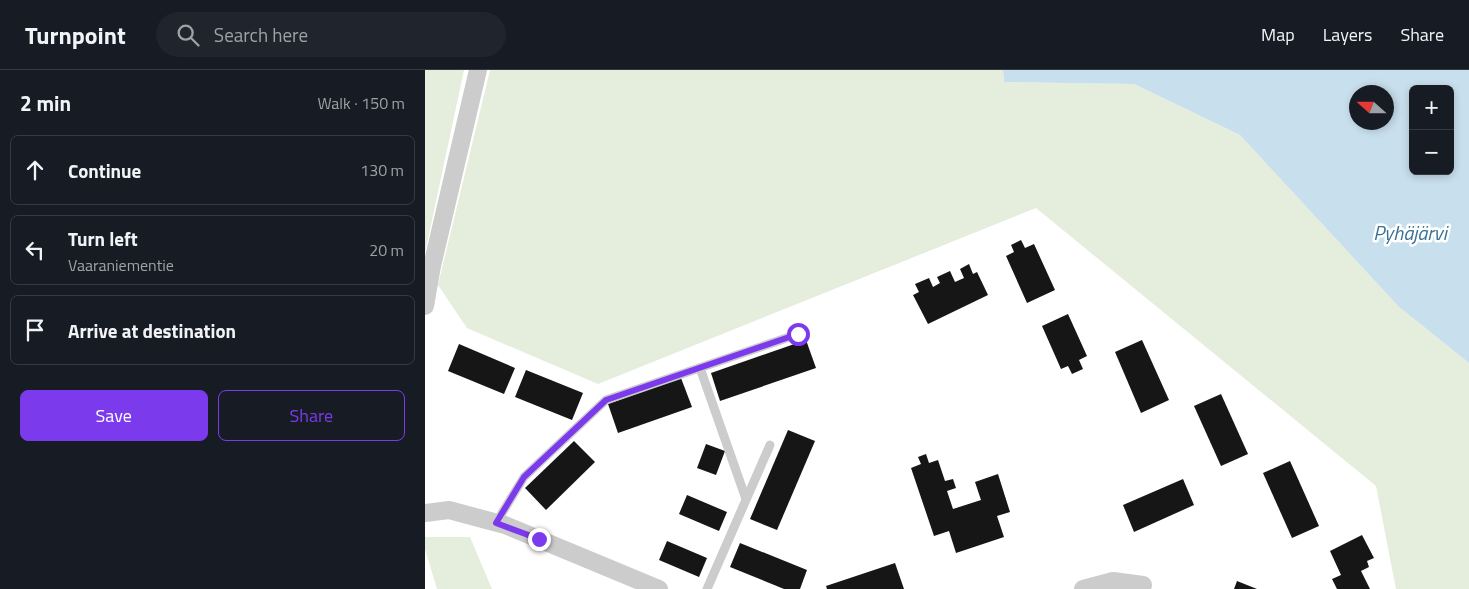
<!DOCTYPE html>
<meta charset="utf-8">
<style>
body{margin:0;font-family:"Titillium Web",sans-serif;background:#20242c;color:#f1f3f6}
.controls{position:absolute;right:15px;top:15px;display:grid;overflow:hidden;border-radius:8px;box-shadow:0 2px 8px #0003}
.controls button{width:45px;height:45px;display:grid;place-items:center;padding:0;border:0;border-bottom:1px solid #363941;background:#171b24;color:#f1f3f6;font:25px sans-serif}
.compass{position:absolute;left:924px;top:15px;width:45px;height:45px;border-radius:50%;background:#171b24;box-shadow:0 2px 8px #0003;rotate:291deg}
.stop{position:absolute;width:15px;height:15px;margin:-11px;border:4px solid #7c3aed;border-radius:50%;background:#fff}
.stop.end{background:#7c3aed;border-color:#fff;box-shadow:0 1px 5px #0008}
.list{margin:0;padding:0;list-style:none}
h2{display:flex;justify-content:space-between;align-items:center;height:65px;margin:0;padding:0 20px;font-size:21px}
h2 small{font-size:16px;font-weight:400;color:#9ea1a6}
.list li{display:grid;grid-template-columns:32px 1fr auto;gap:15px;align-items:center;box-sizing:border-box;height:70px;margin:0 10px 10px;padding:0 10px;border:1px solid #363941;border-radius:8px}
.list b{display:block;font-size:19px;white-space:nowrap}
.list p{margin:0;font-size:16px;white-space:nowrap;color:#9ea1a6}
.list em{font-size:16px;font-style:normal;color:#9ea1a6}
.actions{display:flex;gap:10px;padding:15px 20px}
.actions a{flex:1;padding:11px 0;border:1px solid #7c3aed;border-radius:8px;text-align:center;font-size:18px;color:#7c3aed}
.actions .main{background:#7c3aed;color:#fff}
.icon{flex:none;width:28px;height:28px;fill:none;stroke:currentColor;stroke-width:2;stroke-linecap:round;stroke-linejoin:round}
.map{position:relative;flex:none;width:1044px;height:519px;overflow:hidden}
header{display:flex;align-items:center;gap:30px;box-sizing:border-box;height:70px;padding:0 25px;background:#171b24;border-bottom:1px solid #363941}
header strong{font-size:24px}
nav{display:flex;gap:28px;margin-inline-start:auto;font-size:18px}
.search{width:350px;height:45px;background:#20242c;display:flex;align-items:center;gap:12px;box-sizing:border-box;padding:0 18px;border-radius:28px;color:#9ea1a6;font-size:19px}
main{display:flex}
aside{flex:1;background:#171b24}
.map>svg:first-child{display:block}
</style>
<header>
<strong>Turnpoint</strong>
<div class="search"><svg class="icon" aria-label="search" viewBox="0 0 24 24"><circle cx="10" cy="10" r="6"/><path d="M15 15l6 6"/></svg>Search here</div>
<nav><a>Map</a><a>Layers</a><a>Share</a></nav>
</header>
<main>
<aside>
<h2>2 min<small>Walk · 150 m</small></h2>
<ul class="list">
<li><svg class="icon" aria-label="ahead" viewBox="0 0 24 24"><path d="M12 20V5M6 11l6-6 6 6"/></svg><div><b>Continue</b></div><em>130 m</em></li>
<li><svg class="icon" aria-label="left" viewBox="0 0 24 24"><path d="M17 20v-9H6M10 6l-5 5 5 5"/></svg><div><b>Turn left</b><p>Vaaraniementie</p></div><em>20 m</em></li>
<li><svg class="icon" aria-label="arrive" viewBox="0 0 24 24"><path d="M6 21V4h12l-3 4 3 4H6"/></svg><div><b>Arrive at destination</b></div></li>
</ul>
<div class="actions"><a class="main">Save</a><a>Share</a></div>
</aside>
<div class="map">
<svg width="1044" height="519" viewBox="0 0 1044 519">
<rect width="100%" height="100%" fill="#fff"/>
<g fill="#e5eddc">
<path d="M0,0H39L0,183Z"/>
<path d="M65,0H578L579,12L709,14L815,65L973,236L1044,293V519H971L951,416L611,138L173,314L42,258L13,215Z"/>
<path d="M0,467H45L67,519H12L0,479Z"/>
</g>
<path fill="#c8dfed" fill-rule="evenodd" d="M578,0H1044V293L973,236L815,65L709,14L579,12ZM988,19H1025V101H988ZM932,22H962V52H932Z"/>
<g fill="#161616">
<path d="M596,170L600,178L609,174L630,220L602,233L581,186L589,182L586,175Z"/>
<path d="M544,194L548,204L552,202L563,225L503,254L488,225L494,222L490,214L504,208L508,217L515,213L512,207L525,201L530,212L539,208L535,199Z"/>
<path d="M643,244L662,286L654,290L658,299L647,304L643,296L636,299L617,256Z"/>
<path d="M381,270L391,298L295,331L286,303Z"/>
<path d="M717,270L744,330L716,343L690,282Z"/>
<path d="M34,274L90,298L79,324L23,301Z"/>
<path d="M101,300L158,323L147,350L90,327Z"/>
<path d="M256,308L267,337L193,363L183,334Z"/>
<path d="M796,324L823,384L796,396L769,336Z"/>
<path d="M363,360L390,371L352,460L325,449Z"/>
<path d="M149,371L170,392L121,440L100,418Z"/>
<path d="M281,374L300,381L291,405L272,398Z"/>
<path d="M501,384L504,393L513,390L520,411L528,409L531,418L522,421L528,439L556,430L550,412L573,404L585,442L572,446L579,467L531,483L524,461L509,466L486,398L496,394L493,387Z"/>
<path d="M865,391L894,456L867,468L838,403Z"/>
<path d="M758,409L769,435L709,462L698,435Z"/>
<path d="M262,425L302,442L294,461L254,444Z"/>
<path d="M937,465L949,488L942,491L944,497L936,501L945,519H912L907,509L916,505L905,481Z"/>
<path d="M242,471L282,488L274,507L234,490Z"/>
<path d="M315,473L382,500L375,519H359L305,497Z"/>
<path d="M470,493L479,519H402L401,516Z"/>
<path d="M812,511L832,519H809Z"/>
</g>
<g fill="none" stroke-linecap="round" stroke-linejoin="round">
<g stroke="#ccc" stroke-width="9">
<path d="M275,298L321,429"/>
<path d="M71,453L99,407L181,330L373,264"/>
<path d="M282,519L345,375"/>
</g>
<g stroke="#ccc" stroke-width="18">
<path d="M0,236L7,196L53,0"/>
<path d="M0,443L24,440L80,455L234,519"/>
<path d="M658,519L688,511L718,515"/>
</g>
</g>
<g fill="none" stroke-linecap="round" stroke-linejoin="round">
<path stroke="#7c3aed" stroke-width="6" d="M114,469L71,453L99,407L181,330L373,264"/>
</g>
<g text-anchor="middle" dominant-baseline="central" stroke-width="5" stroke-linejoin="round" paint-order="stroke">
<g font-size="20" font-style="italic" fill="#397295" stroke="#fff">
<text x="985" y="162">Pyhäjärvi</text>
</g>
</g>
</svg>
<div class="controls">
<button>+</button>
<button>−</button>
</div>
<svg class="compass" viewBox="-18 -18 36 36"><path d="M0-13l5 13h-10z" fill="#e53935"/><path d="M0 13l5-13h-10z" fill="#9ea1a6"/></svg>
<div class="stop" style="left:373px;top:264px"></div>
<div class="stop end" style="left:114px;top:469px"></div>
</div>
</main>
